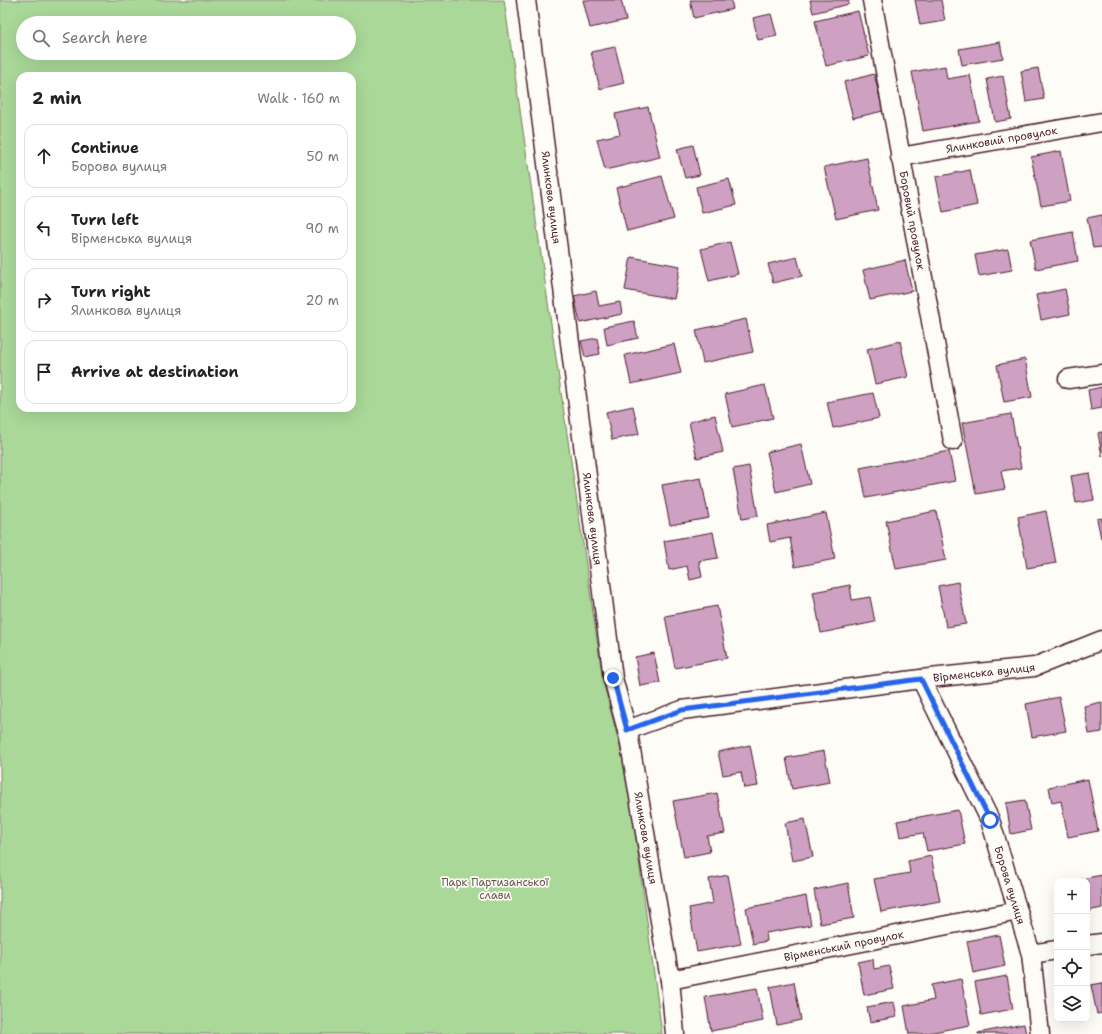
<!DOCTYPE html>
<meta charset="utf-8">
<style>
body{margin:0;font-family:"Shantell Sans",sans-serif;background:#f6f6f6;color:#222}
.controls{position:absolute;right:12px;bottom:12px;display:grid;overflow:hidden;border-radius:8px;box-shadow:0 4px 16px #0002}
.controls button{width:36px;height:36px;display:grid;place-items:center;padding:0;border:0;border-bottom:1px solid #e0e0e0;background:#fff;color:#222;font:20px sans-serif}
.stop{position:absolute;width:12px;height:12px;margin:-9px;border:3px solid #2563eb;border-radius:50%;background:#fff}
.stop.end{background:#2563eb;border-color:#fff;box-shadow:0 1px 4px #0008}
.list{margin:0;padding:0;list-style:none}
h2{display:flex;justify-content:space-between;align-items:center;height:52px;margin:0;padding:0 16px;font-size:17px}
h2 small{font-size:13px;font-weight:400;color:#767676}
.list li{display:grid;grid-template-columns:26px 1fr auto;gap:12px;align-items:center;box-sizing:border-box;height:64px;margin:0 8px 8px;padding:0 8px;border:1px solid #e0e0e0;border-radius:12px}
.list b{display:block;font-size:15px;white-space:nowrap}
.list p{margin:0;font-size:13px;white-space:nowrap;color:#767676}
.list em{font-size:13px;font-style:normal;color:#767676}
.icon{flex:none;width:22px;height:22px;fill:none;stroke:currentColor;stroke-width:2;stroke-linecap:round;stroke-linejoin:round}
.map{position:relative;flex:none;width:1102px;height:1034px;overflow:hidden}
.search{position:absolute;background:#fff;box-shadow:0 4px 16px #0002;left:16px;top:16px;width:340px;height:44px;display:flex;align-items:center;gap:10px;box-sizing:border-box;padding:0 14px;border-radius:22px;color:#767676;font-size:15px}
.panel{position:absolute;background:#fff;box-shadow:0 4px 16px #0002;left:16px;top:72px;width:340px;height:340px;border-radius:12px}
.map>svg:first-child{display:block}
</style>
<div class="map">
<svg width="1102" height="1034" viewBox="0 0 1102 1034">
<rect width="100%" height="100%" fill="#fdfcf7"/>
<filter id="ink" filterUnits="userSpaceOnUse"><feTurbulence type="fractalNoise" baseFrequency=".025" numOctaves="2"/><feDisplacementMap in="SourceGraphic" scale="8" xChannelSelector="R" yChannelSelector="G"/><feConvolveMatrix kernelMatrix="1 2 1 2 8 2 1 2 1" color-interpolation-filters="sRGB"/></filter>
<g filter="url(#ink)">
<path fill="#a9d898" stroke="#7a7c62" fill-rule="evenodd" d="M0,0H504L603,681L628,778L662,1034H0ZM23,23H349V53H23ZM20,76H352V408H20Z"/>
<g fill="#cea1c3" stroke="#4a1f2b">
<path d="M583,0H621L626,20L590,28Z"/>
<path d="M690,0H731L733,9L694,18Z"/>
<path d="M810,0H848L849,4L813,13Z"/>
<path d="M915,0H941L945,21L920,25Z"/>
<path d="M858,11L869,56L826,66L815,21Z"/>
<path d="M771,14L777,36L758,40L753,18Z"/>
<path d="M1000,42L1003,58L962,65L959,49Z"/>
<path d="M615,47L624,83L600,89L591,52Z"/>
<path d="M945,66L947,79L970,75L979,121L923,131L912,72Z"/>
<path d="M1038,68L1044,99L1026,102L1021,71Z"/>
<path d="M874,74L883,111L853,118L844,82Z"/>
<path d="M1003,76L1011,119L995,122L987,79Z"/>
<path d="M648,107L660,157L605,170L597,139L620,134L615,114Z"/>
<path d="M693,145L700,175L685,178L677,149Z"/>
<path d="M1061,151L1070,201L1041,206L1031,157Z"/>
<path d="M867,158L878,210L836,219L824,167Z"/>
<path d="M970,170L977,205L943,212L936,177Z"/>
<path d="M662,176L674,219L627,231L616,188Z"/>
<path d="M729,179L736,205L702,213L696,187Z"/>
<path d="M1102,215V247L1093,248L1087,218Z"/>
<path d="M1073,232L1078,261L1036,269L1030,240Z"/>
<path d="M730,242L738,274L709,281L701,249Z"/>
<path d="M1008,249L1012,270L979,276L975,255Z"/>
<path d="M631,257L680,266L674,299L625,290Z"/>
<path d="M797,257L802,276L773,283L768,264Z"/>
<path d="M905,260L912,291L870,300L863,270Z"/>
<path d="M1065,289L1070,314L1041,320L1036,295Z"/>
<path d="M596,291L599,306L620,302L622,314L580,323L574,296Z"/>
<path d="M746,319L753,352L703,363L696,330Z"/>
<path d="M634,321L638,338L607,345L604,327Z"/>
<path d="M597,338L600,354L585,357L581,341Z"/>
<path d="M900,341L908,377L875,384L867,349Z"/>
<path d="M674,344L681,373L631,384L625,355Z"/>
<path d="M1025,359L1032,397L1004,402L997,365Z"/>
<path d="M765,385L773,418L732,427L725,394Z"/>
<path d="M1102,387V408L1091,410L1088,390Z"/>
<path d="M873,393L879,418L833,428L827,402Z"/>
<path d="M633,406L639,434L612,440L606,412Z"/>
<path d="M1011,414L1021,468L1001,471L1005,489L976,494L962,423Z"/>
<path d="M715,415L723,452L697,458L689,422Z"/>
<path d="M1102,432V456L1098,433Z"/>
<path d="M801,444L810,484L776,492L767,452Z"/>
<path d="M949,451L955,481L866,498L860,468Z"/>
<path d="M749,466L758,516L742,519L733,469Z"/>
<path d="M1089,473L1094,500L1076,503L1071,476Z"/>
<path d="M701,478L709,518L670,525L662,485Z"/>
<path d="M936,511L946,560L896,569L886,521Z"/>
<path d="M1046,511L1056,563L1027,568L1018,517Z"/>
<path d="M826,513L835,559L795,567L790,538L770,542L767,525Z"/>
<path d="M1102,518V538H1101L1097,519Z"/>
<path d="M713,532L718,558L699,561L702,577L690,580L687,566L669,570L664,541Z"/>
<path d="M958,582L966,624L946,627L938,586Z"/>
<path d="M850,585L852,600L870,597L875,622L821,633L813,592Z"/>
<path d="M717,606L727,658L675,668L665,616Z"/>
<path d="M654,653L660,683L640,686L635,657Z"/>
<path d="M1059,697L1066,731L1032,737L1026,704Z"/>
<path d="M1102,702V732L1089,734L1084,706Z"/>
<path d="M750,745L758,786L744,788L741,772L723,775L718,752Z"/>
<path d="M824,751L830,782L792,789L786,758Z"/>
<path d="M1088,779L1098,831L1068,837L1061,801L1052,803L1049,787Z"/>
<path d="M717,793L725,833L707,836L710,852L684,857L673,801Z"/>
<path d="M1025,800L1031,830L1011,834L1006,803Z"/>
<path d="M958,810L965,844L927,851L923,833L900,837L897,821Z"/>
<path d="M805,819L813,857L792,861L785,823Z"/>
<path d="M931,856L940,901L881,912L874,879L910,873L908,861Z"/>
<path d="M728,875L741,944L697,952L689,908L713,903L709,879Z"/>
<path d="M1102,875V908L1087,911V881H1081V879Z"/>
<path d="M848,883L854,918L820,924L814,890Z"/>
<path d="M806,896L811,925L766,933L767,941L753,944L746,908Z"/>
<path d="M999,935L1005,966L973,973L967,941Z"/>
<path d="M873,959L874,969L889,966L894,989L864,995L858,962Z"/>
<path d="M1007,976L1013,1009L981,1015L975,982Z"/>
<path d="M961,979L970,1025L923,1034H909L904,1006L934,1000L931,985Z"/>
<path d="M794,982L801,1020L777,1025L770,987Z"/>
<path d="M1102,983V1013L1097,1014L1091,985Z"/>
<path d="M757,988L763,1021L711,1031L705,997Z"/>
<path d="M894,1002L897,1017L870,1022L867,1007Z"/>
<path d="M1024,1024L1026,1034H978V1033Z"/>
</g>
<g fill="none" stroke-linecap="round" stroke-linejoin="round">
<g stroke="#4a1f2b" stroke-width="21">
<g id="street">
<path id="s1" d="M526,0L613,678L629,738L670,980L675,1034"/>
<path id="s2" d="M872,0L953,441"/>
<path id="s3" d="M900,157L1102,122"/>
<path d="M1068,379L1102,374"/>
<path id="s4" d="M921,679L990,820L1031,954L1040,1034"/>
<path id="s5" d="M627,730L682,710L921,679L1034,667L1102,640"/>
<path d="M1087,945L1102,943"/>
<path d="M1031,954L1057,950"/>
<path id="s6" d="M670,980L1018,911"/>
</g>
</g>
<use href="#street" stroke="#fdfcf7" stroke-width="18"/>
</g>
</g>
<g fill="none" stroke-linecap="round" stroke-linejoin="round" filter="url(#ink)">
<path stroke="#2563eb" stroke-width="5" d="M613,678L627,730L682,710L921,679L990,820"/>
</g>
<g text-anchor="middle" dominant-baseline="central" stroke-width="3.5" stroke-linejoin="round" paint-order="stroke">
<g font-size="11" fill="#4a1f2b" stroke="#fdfcf7">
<text stroke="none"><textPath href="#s3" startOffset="103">Ялинковий провулок</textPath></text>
<text stroke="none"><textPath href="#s1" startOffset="199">Ялинкова вулиця</textPath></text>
<text stroke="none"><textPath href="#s2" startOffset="224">Боровий провулок</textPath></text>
<text stroke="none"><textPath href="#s1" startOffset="523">Ялинкова вулиця</textPath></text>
<text stroke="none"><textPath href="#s5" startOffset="363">Вірменська вулиця</textPath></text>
<text stroke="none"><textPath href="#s1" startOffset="847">Ялинкова вулиця</textPath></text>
<text stroke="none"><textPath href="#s4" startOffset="225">Борова вулиця</textPath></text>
<text stroke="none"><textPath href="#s6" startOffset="177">Вірменський провулок</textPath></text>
</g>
<g font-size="11" fill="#66564c" stroke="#fdfcf7">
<text x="495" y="882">Парк Партизанської<tspan x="495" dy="13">слави</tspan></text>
</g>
</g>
</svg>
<div class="controls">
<button>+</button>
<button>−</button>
<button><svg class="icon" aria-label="locate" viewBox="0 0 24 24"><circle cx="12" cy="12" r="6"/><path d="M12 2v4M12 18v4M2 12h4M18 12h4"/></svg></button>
<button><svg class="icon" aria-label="layers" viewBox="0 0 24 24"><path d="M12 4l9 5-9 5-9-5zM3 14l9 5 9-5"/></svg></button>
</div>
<div class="stop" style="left:990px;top:820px"></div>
<div class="stop end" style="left:613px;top:678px"></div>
<div class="search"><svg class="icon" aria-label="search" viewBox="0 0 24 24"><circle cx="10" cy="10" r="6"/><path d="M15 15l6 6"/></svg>Search here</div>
<section class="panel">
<h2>2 min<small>Walk · 160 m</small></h2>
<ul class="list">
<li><svg class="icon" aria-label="ahead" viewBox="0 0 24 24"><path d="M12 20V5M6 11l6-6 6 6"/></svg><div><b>Continue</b><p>Борова вулиця</p></div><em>50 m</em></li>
<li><svg class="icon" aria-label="left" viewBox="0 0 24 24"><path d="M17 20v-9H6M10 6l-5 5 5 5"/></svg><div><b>Turn left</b><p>Вірменська вулиця</p></div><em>90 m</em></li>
<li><svg class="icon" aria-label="right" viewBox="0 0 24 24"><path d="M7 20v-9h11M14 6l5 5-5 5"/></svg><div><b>Turn right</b><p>Ялинкова вулиця</p></div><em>20 m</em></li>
<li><svg class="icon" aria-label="arrive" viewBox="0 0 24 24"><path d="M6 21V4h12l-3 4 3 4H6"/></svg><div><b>Arrive at destination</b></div></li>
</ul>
</section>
</div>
